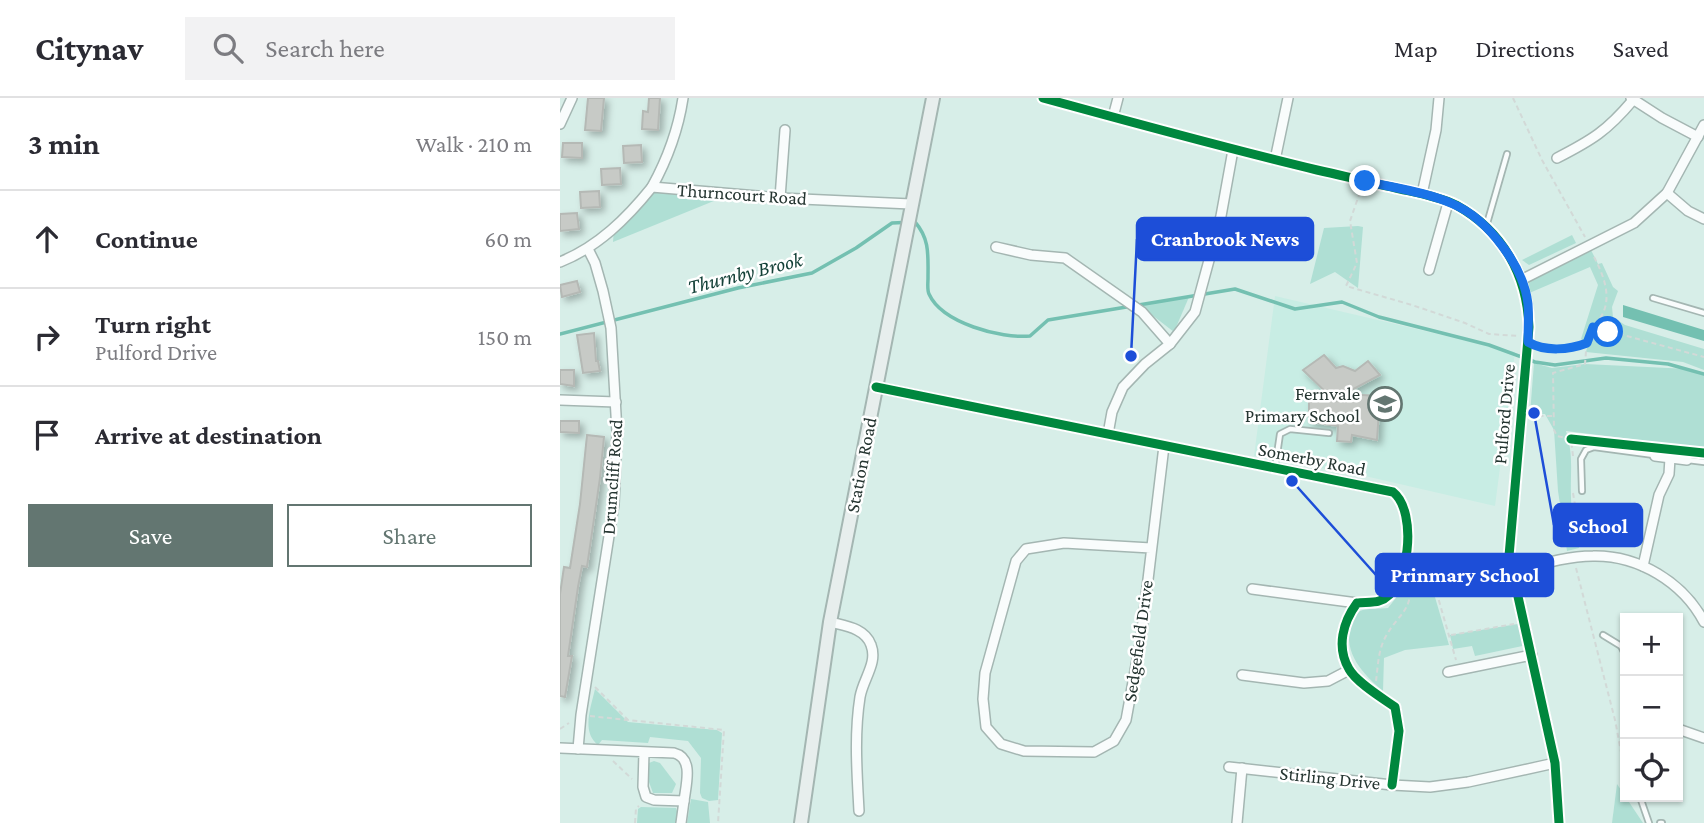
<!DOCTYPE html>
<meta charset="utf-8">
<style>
body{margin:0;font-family:"Crimson Pro",serif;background:#f2f2f3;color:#2b2b33}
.controls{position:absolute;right:21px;bottom:21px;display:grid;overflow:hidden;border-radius:0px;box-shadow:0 2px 5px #0004}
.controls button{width:63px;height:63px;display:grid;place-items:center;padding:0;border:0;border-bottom:2px solid #e1e1e2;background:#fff;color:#2b2b33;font:35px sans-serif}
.stop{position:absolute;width:21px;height:21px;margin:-16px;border:5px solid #1a73e8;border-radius:50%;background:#fff}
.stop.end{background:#1a73e8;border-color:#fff;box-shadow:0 2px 7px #0008}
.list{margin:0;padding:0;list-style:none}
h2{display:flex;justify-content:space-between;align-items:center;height:91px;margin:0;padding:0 28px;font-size:30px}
h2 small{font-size:23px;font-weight:400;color:#7c7c81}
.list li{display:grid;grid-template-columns:46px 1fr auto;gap:21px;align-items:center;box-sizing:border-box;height:98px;padding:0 28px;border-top:2px solid #e1e1e2}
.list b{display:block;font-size:26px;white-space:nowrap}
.list p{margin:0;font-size:23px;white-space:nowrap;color:#7c7c81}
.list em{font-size:23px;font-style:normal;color:#7c7c81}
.actions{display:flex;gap:14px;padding:21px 28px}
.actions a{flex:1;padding:16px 0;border:2px solid #637671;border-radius:0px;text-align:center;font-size:24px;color:#637671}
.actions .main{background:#637671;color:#fff}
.icon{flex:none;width:38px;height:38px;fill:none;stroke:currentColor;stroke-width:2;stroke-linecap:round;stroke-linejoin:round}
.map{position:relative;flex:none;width:1144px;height:725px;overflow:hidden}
header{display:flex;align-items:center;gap:42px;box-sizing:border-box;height:98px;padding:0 35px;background:#fff;border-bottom:2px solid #e1e1e2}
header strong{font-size:33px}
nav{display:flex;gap:38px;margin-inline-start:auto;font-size:24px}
.search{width:490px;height:63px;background:#f2f2f3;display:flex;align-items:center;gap:18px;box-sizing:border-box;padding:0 24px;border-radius:0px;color:#7c7c81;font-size:26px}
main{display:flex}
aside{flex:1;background:#fff}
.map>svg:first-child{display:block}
</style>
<header>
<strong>Citynav</strong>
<div class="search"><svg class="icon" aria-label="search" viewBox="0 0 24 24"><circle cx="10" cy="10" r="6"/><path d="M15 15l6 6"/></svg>Search here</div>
<nav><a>Map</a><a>Directions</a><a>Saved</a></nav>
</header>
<main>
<aside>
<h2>3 min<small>Walk · 210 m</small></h2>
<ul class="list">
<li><svg class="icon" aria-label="ahead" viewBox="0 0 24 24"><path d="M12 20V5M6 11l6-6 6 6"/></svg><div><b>Continue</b></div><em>60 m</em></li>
<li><svg class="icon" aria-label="right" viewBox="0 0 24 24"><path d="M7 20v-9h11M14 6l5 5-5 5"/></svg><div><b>Turn right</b><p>Pulford Drive</p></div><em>150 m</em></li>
<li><svg class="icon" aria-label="arrive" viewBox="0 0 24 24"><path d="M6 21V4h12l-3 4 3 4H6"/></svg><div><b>Arrive at destination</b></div></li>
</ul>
<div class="actions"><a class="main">Save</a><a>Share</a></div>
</aside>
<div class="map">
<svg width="1144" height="725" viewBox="0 0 1144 725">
<defs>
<filter id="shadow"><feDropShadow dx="4" dy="4" stdDeviation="3.5" flood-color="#0004"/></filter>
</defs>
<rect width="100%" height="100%" fill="#d7eee8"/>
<path fill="#c8ede4" d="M715,198L955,254L935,408L805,378L694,358Z"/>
<g fill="#afdfd4">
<path d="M92,89L171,96L53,144L54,131Z"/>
<path d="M798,128L803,129L798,190L775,174L750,186L764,130Z"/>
<path d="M1012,137L1016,145L969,167L962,162Z"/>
<path d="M1029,148L1038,166L1042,165L1053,189L1058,193L1052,209L1053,219L1065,227L1144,251V272L1123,264L1026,254L1030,237L1025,246L1021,241L1038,187L1030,169L967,196L961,182Z"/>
<path d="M629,199L614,234L583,210L585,207Z"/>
<path d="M974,265L992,270L1025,266L1129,271L1144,276V350L1006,333C1014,359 1010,373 1011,400C1011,416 1017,434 1019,450L1007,453L998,393L994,332L985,316H970Z"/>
<path d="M857,463L865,465L889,547L845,552L824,560L823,593C802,575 784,556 790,527C791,522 795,516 800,513C807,510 820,511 828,510L843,491L849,464Z"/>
<path d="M964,525L967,547L915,558L912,548L893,551L890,537Z"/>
<path d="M35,591L68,624L157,632L162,635L158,702L149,703L142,700L140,695L141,660L128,643L90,639L88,645L42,642L38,647C21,634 31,609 35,591Z"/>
<path d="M94,663L100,665L116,686L112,695H93L89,684V665Z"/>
<path d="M1057,686L1083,725H1052Z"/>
<path d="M131,701L148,704L150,725H127Z"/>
<path d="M81,709L116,710L118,716L116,725H77L78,711Z"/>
</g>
<path fill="#74c0b1" d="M1063,207L1144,232V243L1063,219Z"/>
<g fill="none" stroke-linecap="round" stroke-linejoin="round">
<path stroke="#74c0b1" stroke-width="3.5" d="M0,236L178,190L252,175L296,150L332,125L355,124C370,141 368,158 368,180C368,185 367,192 369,196C382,225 441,241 470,238L488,222L675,191L735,211L782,204L819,219L929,247L975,264L995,267L1046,260L1108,266L1144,276"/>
</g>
<g fill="#c7cac6" stroke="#b5b9b5" stroke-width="2" filter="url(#shadow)">
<path d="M28,0H44L41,33L25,32Z"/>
<path d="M89,0H100L98,32L82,31L83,13L88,14Z"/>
<path d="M3,45H22V60L2,59Z"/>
<path d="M81,47L82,64L64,65L63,48Z"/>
<path d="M60,70L61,86L42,87L41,71Z"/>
<path d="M39,93L40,109L21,110L20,94Z"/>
<path d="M17,115L19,131L0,133V116Z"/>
<path d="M17,183L20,194L2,199L0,187Z"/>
<path d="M34,235L36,263H38L40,273L23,275L17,237Z"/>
<path d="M764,257L776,270L783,268L795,273L808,263L820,277L784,296L820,298L817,342L792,337L791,344L777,343L778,328L749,324V301L775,303L743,272Z"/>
<path d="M0,272H14V288L0,286Z"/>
<path d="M0,323H19V335L0,334Z"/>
<path d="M27,337L44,339L40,380L27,469L22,468L18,489L8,558H12L5,599L0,598V496L4,469L10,470L20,406Z"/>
</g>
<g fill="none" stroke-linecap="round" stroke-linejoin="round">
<g stroke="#a4b6b2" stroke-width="8">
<g id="lane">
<path d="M926,129L947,56"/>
<path d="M1093,200L1144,215"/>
<path d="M1128,362L1144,364"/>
<path d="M715,370L720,336L730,331L769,335"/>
<path d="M1022,393L1021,361L1026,352L1034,349L1094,357"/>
<path d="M1043,537L1061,548L1065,556"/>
<path d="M1080,699L1089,725"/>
<path d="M1100,725H1102"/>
</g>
</g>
<g stroke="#a4b6b2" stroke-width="12">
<g id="street">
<path d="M483,0C574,25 665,50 757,72C784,78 812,85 840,91C858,95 880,99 896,107C943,133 967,177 969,229L949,458L995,665L999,725"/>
<path d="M1071,0L1102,20L1138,39"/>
<path d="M553,19L558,0"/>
<path d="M0,26L12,0"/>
<path d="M997,60C1032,42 1047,33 1073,2"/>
<path d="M715,62L728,0"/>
<path d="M92,89C108,60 118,33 123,0"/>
<path d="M1107,95L1128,113L1144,121"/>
<path d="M862,96L876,32L879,0"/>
<path d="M220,100L225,32"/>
<path d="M436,149L471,157L505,160L582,214L610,246"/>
<path d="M0,164C38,149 67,120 92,89L220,100L351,106"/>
<path d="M869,172L888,105"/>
<path d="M961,182L1074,125L1107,95L1144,27"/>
<path d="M316,289L833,394C858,413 850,494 819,503C813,505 803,504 797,505C783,524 776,549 789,571C796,584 822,600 835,609L839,633L832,687"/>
<path d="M0,302L56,304"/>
<path d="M548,336L552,314L563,289L585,266L610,246L635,214L661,118L673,52"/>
<path d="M1095,358L1127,362"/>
<path d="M591,450L504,445L466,451L456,463L425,575L423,601L426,629L441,646L464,653L534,654L554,643L566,622L581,540L604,348"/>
<path d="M1083,468L1099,397L1109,376L1110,360"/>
<path d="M953,474C979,467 1006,458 1033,458C1078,457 1123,484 1144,524"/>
<path d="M692,491L797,505"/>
<path d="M270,524C285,528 305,530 311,547C318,565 303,581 300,599C294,637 297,675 299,713"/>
<path d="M888,574L972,557"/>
<path d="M682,577L744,585L768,583L789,572"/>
<path d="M1118,631L1144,640"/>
<path d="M0,650L114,655C134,660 126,686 124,703L94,702L86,699L83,689L84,654"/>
<path d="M18,651L21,617L54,406L57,334L51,230L43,193L35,165L28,151"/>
<path d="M669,669L832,687L870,689L908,684L995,665"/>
<path d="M121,725L124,703"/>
<path d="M677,725L682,670"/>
</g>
</g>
<g stroke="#a4b6b2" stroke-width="16">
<path id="secondary" d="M241,725L270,524L373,0"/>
</g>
<g stroke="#d2d9d7" stroke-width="2" stroke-dasharray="5 3.5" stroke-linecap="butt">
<path d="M953,0L982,62L1025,139"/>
<path d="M800,94L790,123L797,165L786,188L852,207L905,225L929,236L959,238"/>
<path d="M1034,229L1144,259"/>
<path d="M979,249L1006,251L1025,245"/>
<path d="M970,318H993"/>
<path d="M1013,358L1011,341L997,338L994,332L993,275L1025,266C1026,255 1026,244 1030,233C1033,227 1040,222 1043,215C1052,196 1042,174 1033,157"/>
<path d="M1013,395L1022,448"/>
<path d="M858,458L866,462L871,475L896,562"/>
<path d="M1016,470L1055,622L1065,675"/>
<path d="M891,537L954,526"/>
<path d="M816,583C818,568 818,552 826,538C839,515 853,513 850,483"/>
<path d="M35,589L68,622L164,632L158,725"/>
<path d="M30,618L67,622"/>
<path d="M0,631L9,625"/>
<path d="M53,663L72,681"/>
<path d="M75,725L76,710L79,708"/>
</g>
<use href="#lane" stroke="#f9fcfc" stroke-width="4.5"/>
<use href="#street" stroke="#f9fcfc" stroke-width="9"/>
<use href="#secondary" stroke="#e7eeed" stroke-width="12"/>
<g stroke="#fff" stroke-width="13">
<g id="cycleway">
<path d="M483,0C574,25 665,50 757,72C784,78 812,85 840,91C858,95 880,99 896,107C943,133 967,177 969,229L949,458L995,665L999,725"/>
<path d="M316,289L833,394C858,413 850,494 819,503C813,505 803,504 797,505C783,524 776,549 789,571C796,584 822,600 835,609L839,633L832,687"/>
<path d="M1011,341L1144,355"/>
</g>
</g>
<use href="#cycleway" stroke="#00873e" stroke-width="9"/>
</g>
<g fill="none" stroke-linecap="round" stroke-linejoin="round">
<path stroke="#1a73e8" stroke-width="9" d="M805,83C834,90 866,94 893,106C928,121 964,169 968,206C969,218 968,231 968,244C985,254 1009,252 1027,245L1033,229L1048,234"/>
</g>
<defs>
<g id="school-ring" transform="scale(1.75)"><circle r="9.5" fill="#fff" stroke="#637671" stroke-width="1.5"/><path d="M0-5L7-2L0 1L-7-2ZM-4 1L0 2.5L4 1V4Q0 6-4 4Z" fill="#637671"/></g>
</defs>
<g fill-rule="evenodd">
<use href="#school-ring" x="825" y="306"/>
</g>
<g text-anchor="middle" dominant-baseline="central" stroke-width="5" stroke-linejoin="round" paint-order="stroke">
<g font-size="19" fill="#253531" stroke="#fff">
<text transform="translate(182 96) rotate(4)">Thurncourt Road</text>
<text transform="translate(944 316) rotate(-85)">Pulford Drive</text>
<text transform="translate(752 361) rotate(11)">Somerby Road</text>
<text transform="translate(301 367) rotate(-79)">Station Road</text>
<text transform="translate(52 379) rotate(-86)">Drumcliff Road</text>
<text transform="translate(578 543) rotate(-82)">Sedgefield Drive</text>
<text transform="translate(770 680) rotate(6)">Stirling Drive</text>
</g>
<g font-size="19" fill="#253531" stroke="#fff" text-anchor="end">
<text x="800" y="295">Fernvale<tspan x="800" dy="22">Primary School</tspan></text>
</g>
<g font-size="21" font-style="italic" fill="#134037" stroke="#fff">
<text transform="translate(185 175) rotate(-14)">Thurnby Brook</text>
</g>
</g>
<path fill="none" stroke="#1d4ed8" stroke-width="2.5" d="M571 258L577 141M974 315L994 427M732 383L816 477"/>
<g fill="#1d4ed8" stroke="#fff" stroke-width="2.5">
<circle cx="571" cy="258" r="7"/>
<circle cx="974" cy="315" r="7"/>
<circle cx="732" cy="383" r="7"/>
</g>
<g fill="#1d4ed8" stroke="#1d4ed8" stroke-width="2.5">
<rect x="577" y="120" width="176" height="42" rx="7"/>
<rect x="994" y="406" width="88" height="42" rx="7"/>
<rect x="816" y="456" width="177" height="42" rx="7"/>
</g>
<g font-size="21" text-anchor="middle" font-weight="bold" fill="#fff">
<text x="665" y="148">Cranbrook News</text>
<text x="1038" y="435">School</text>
<text x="905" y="484">Prinmary School</text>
</g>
</svg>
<div class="controls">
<button>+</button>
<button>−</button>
<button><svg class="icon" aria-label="locate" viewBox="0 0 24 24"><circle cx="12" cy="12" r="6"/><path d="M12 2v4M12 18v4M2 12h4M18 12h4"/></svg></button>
</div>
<div class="stop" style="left:1048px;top:234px"></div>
<div class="stop end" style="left:805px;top:83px"></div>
</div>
</main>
